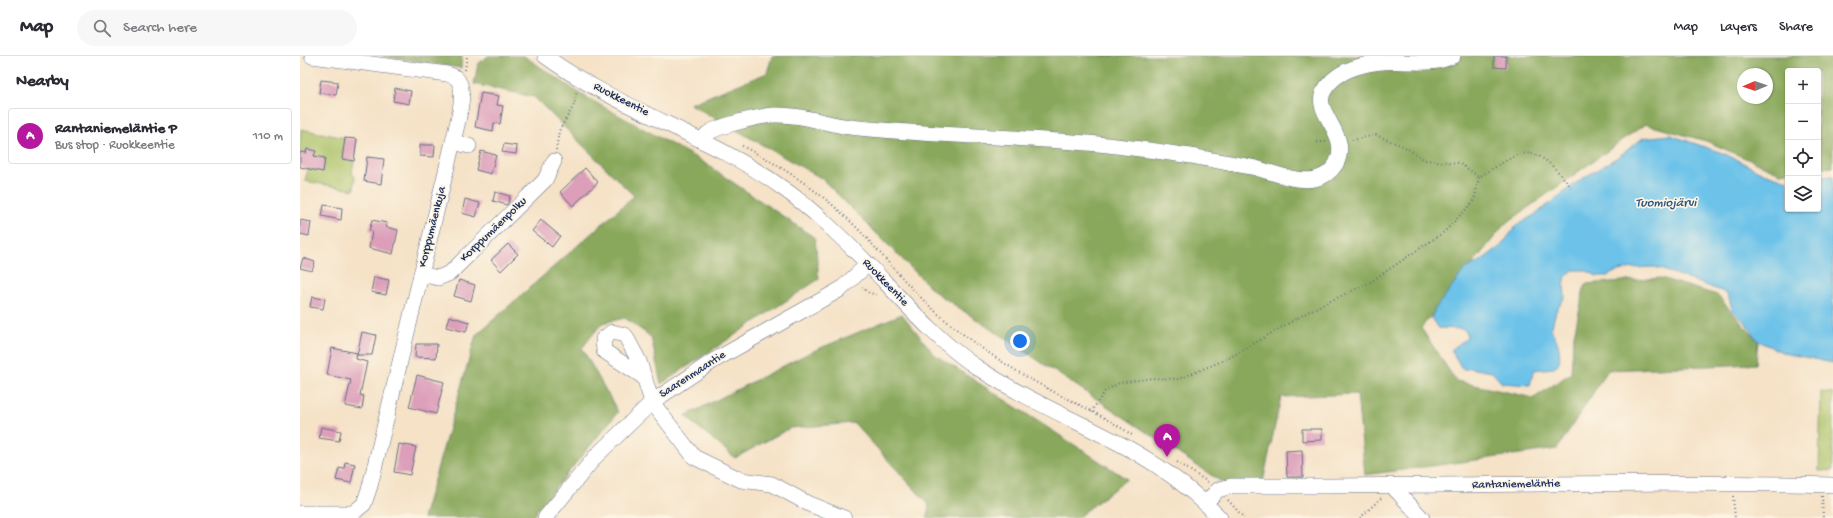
<!DOCTYPE html>
<meta charset="utf-8">
<style>
body{margin:0;font-family:"Gochi Hand",sans-serif;background:#f7f7f7;color:#2b2b33}
.controls{position:absolute;right:12px;top:12px;display:grid;overflow:hidden;border-radius:4px;box-shadow:0 1px 3px #0004}
.controls button{width:36px;height:36px;display:grid;place-items:center;padding:0;border:0;border-bottom:1px solid #e1e1e2;background:#fff;color:#2b2b33;font:20px sans-serif}
.compass{position:absolute;left:1437px;top:12px;width:36px;height:36px;border-radius:50%;background:#fff;box-shadow:0 1px 3px #0004;rotate:268deg}
.you{position:absolute;left:720px;top:285px;width:14px;height:14px;margin:-10px;border:3px solid #fff;border-radius:50%;background:#1a73e8;box-shadow:0 0 0 6px #1a73e833}
.badge{display:grid;place-items:center;width:26px;height:26px;border-radius:50%;background:#b5179e;color:#fff;font-size:13px;font-weight:700}
.pin{position:absolute;translate:-50% -33px;filter:drop-shadow(0 1px 2px #0008)}
.pin::after{content:'';position:absolute;top:21px;width:14px;height:12px;background:inherit;clip-path:polygon(0 0,100% 0,50% 100%)}
.list{margin:0;padding:0;list-style:none}
h2{display:flex;justify-content:space-between;align-items:center;height:52px;margin:0;padding:0 16px;font-size:17px}
h2 small{font-size:13px;font-weight:400;color:#7c7c81}
.list li{display:grid;grid-template-columns:26px 1fr auto;gap:12px;align-items:center;box-sizing:border-box;height:56px;margin:0 8px 8px;padding:0 8px;border:1px solid #e1e1e2;border-radius:4px}
.list b{display:block;font-size:15px;white-space:nowrap}
.list p{margin:0;font-size:13px;white-space:nowrap;color:#7c7c81}
.list em{font-size:13px;font-style:normal;color:#7c7c81}
.icon{flex:none;width:22px;height:22px;fill:none;stroke:currentColor;stroke-width:2;stroke-linecap:round;stroke-linejoin:round}
.map{position:relative;flex:none;width:1533px;height:462px;overflow:hidden}
header{display:flex;align-items:center;gap:24px;box-sizing:border-box;height:56px;padding:0 20px;background:#fff;border-bottom:1px solid #e1e1e2}
header strong{font-size:19px}
nav{display:flex;gap:22px;margin-inline-start:auto;font-size:14px}
.search{width:280px;height:36px;background:#f7f7f7;display:flex;align-items:center;gap:10px;box-sizing:border-box;padding:0 14px;border-radius:22px;color:#7c7c81;font-size:15px}
main{display:flex}
aside{flex:1;background:#fff}
.map>svg:first-child{display:block}
</style>
<header>
<strong>Map</strong>
<div class="search"><svg class="icon" aria-label="search" viewBox="0 0 24 24"><circle cx="10" cy="10" r="6"/><path d="M15 15l6 6"/></svg>Search here</div>
<nav><a>Map</a><a>Layers</a><a>Share</a></nav>
</header>
<main>
<aside>
<h2>Nearby<small></small></h2>
<ul class="list">
<li><span class="badge">A</span><div><b>Rantaniemeläntie P</b><p>Bus stop · Ruokkeentie</p></div><em>110 m</em></li>
</ul>
</aside>
<div class="map">
<svg width="1533" height="462" viewBox="0 0 1533 462">
<rect width="100%" height="100%" fill="#fcf5e5"/>
<filter id="ink" filterUnits="userSpaceOnUse"><feTurbulence type="fractalNoise" baseFrequency=".025" numOctaves="2"/><feDisplacementMap in="SourceGraphic" scale="8" xChannelSelector="R" yChannelSelector="G"/><feConvolveMatrix kernelMatrix="1 2 1 2 8 2 1 2 1" color-interpolation-filters="sRGB"/></filter>
<filter id="wash" filterUnits="userSpaceOnUse"><feTurbulence type="fractalNoise" baseFrequency=".012" numOctaves="4" result="noise"/><feDisplacementMap in="SourceGraphic" scale="16" xChannelSelector="R" yChannelSelector="G"/><feGaussianBlur stdDeviation="0.9" result="paint"/><feColorMatrix in="noise" values="0 0 0 0 0 0 0 0 0 0 0 0 0 0 0 0 0 1.4 0 .05"/><feComposite in="paint" operator="in"/></filter>
<g filter="url(#wash)">
<rect width="100%" height="100%" fill="#f5e2c7"/>
<g fill="#acc267" stroke="#647862">
<path d="M1,73L45,82L42,103L54,105L52,117L55,121L54,134L5,125L8,113L23,115L25,102L14,100L15,95L7,93L6,97L0,96Z"/>
<path d="M1521,336L1533,337V414L1519,415Z"/>
</g>
<g fill="#89a85c" stroke="#526c5d" fill-rule="evenodd">
<path d="M83,0H162L161,12Z"/>
<path d="M188,0H224L282,39L400,104L515,182L519,223L361,328L351,281L325,262L302,267L282,292L318,356L237,454L232,462H123L176,279L334,140L234,41L174,28L178,8Z"/>
<path d="M472,0H1533V111L1518,112V15H1488V116L1480,117L1406,85L1345,68L1204,169L1121,272L1156,325L1234,342L1271,317L1273,284L1285,228L1361,222L1417,239L1458,285L1456,308L1308,314L1257,393L1065,419L1057,338L981,341L963,426L926,429L635,236L521,122L390,48L467,17ZM1443,18H1467V42H1443Z"/>
<path d="M602,258L634,298L827,423L777,462H627L629,449L554,367L490,372L435,402L385,360L511,296Z"/>
</g>
<path fill="#6cc2e9" stroke="#4478a4" d="M1370,79L1425,98L1463,117L1488,125V153H1518V121L1533,120V307L1484,297L1458,285L1446,267L1433,255L1427,237L1355,211L1332,212L1315,216L1307,220H1297L1285,214H1273L1266,220L1264,229L1265,241L1256,255L1251,274C1258,284 1261,295 1259,307L1253,312L1234,314L1230,329L1202,327L1192,316L1170,312L1163,314L1151,294L1167,282L1166,275L1162,273L1138,272L1131,262L1135,253L1165,213L1179,206L1201,190L1217,169L1236,158L1280,124L1318,101L1343,82Z"/>
<g id="blocks">
<g fill="#dc9eb9">
<path d="M1194,0H1206V12L1194,11Z"/>
<path d="M21,24L38,26L36,39L19,37Z"/>
<path d="M95,32L111,35L109,48L93,45Z"/>
<path d="M181,37L199,40L197,49L203,50L200,68L194,67L193,75L175,71Z"/>
<path d="M45,82L57,83L54,105L42,103Z"/>
<path d="M204,88L217,90L216,98L202,96Z"/>
<path d="M120,89H135L134,101L120,100Z"/>
<path d="M7,93L16,95L14,100L25,102L23,116L0,111V96L6,97Z"/>
<path d="M181,95L196,99L191,118L176,114Z"/>
<path d="M67,101L84,103L81,128L64,125Z"/>
<path d="M285,112L298,126L273,150L260,136Z"/>
<path d="M195,136L210,140L208,147L207,149L193,145Z"/>
<path d="M165,143L180,147L176,161L162,157Z"/>
<path d="M24,149L42,152L41,164L22,160Z"/>
<path d="M0,164L11,166L9,180L0,178Z"/>
<path d="M72,164L87,167L86,171L98,174L93,198L69,192L72,176L69,175Z"/>
<path d="M241,164L260,180L252,191L232,175Z"/>
<path d="M208,188L218,198L201,215L191,204Z"/>
<path d="M3,202L15,206L12,215L0,212Z"/>
<path d="M74,221L89,224L86,239L71,236Z"/>
<path d="M159,224L175,229L171,245L154,240Z"/>
<path d="M12,241L25,243L23,253L10,251Z"/>
<path d="M149,260L169,266L166,276L146,271Z"/>
<path d="M62,276L76,279L72,299H57Z"/>
<path d="M116,288H137L136,302L115,301Z"/>
<path d="M32,292L57,297L56,303L67,306L60,339L64,340L62,353L45,350L51,324L27,319Z"/>
<path d="M117,319L144,326L136,358L109,351Z"/>
<path d="M21,371L41,375L39,385L19,382Z"/>
<path d="M1002,373H1022V384L1002,385Z"/>
<path d="M99,388L116,391L110,419L94,416Z"/>
<path d="M1002,394L1003,421H987L986,395Z"/>
<path d="M45,406L55,408L51,427L36,424L39,412L44,413Z"/>
</g>
</g>
</g>
<g filter="url(#ink)">
<use href="#blocks" fill-opacity="0" stroke="#676e83" stroke-width="1"/>
<g fill="none" stroke-linecap="round" stroke-linejoin="round">
<g stroke="#676e83" stroke-width="16">
<g id="minor">
<path d="M245,0C319,54 410,79 484,133C515,155 543,183 570,210C604,246 637,285 678,312C728,345 783,367 835,396C866,414 895,436 920,462"/>
<path d="M402,85C403,83 405,80 407,78C417,70 460,60 474,59C498,58 520,66 543,70C556,72 569,73 582,74C650,80 719,81 787,87C822,90 856,95 891,100C911,104 931,107 951,111C971,115 994,127 1015,123C1024,121 1031,116 1036,108C1052,78 1011,56 1024,35C1038,9 1079,4 1106,6C1124,6 1136,8 1153,0"/>
<path d="M153,86L169,90"/>
<path d="M121,218L138,222L150,217L245,124L254,105"/>
<path d="M345,322L304,295L303,283L312,276L325,279L339,305L352,346L394,401L441,424L472,428L509,448L544,462"/>
<path d="M1093,431L1122,462"/>
<path d="M905,447L918,434L931,430C1132,431 1333,424 1533,429"/>
<path d="M0,457H53L64,448L70,430L153,86C156,71 169,33 156,22C154,20 150,19 147,18L12,0"/>
<path d="M245,462L296,400L352,346L413,305L541,233L568,208"/>
</g>
</g>
<g stroke="#676e83" stroke-width="2" stroke-dasharray="1 3" stroke-linecap="butt">
<path d="M165,14L167,0"/>
<path d="M1052,84L1076,79L1105,91L1125,104L1159,107L1179,121"/>
<path d="M1017,86H1026"/>
<path d="M442,90C484,111 524,138 557,172C588,204 614,239 649,267C677,290 707,310 739,328C770,345 803,359 832,379"/>
<path d="M256,94L259,75L274,49L277,35"/>
<path d="M562,231L569,237L579,239"/>
<path d="M791,356L805,335L819,327L852,322L879,323L927,303L1013,253L1069,227L1144,176L1174,145L1179,121C1188,116 1213,99 1221,98C1242,93 1259,117 1271,131"/>
<path d="M877,406L908,426"/>
<path d="M1433,440L1435,462"/>
<path d="M1522,440L1523,462"/>
<path d="M928,444L944,462"/>
<path d="M1060,462L1081,442"/>
</g>
<use href="#minor" stroke="#fff" stroke-width="15"/>
</g>
</g>
<g text-anchor="middle" dominant-baseline="central" stroke-width="3.5" stroke-linejoin="round" paint-order="stroke">
<g font-size="12" fill="#1b2f5e" stroke="#fcf5e5">
<text transform="translate(321 44) rotate(27)">Ruokkeentie</text>
<text transform="translate(133 171) rotate(-76)">Korppumäenkuja</text>
<text transform="translate(194 174) rotate(-44)">Korppumäenpolku</text>
<text transform="translate(585 227) rotate(46)">Ruokkeentie</text>
<text transform="translate(393 319) rotate(-33)">Saarenmaantie</text>
<text transform="translate(1216 429) rotate(-1)">Rantaniemeläntie</text>
</g>
<g font-size="13" font-style="italic" fill="#2f5481" stroke="#fcf5e5">
<text x="1366" y="147">Tuomiojärvi</text>
</g>
</g>
</svg>
<div class="controls">
<button>+</button>
<button>−</button>
<button><svg class="icon" aria-label="locate" viewBox="0 0 24 24"><circle cx="12" cy="12" r="6"/><path d="M12 2v4M12 18v4M2 12h4M18 12h4"/></svg></button>
<button><svg class="icon" aria-label="layers" viewBox="0 0 24 24"><path d="M12 4l9 5-9 5-9-5zM3 14l9 5 9-5"/></svg></button>
</div>
<svg class="compass" viewBox="-18 -18 36 36"><path d="M0-13l5 13h-10z" fill="#e53935"/><path d="M0 13l5-13h-10z" fill="#7c7c81"/></svg>
<div class="you"></div>
<div class="pin badge" style="left:867px;top:401px">A</div>
</div>
</main>
